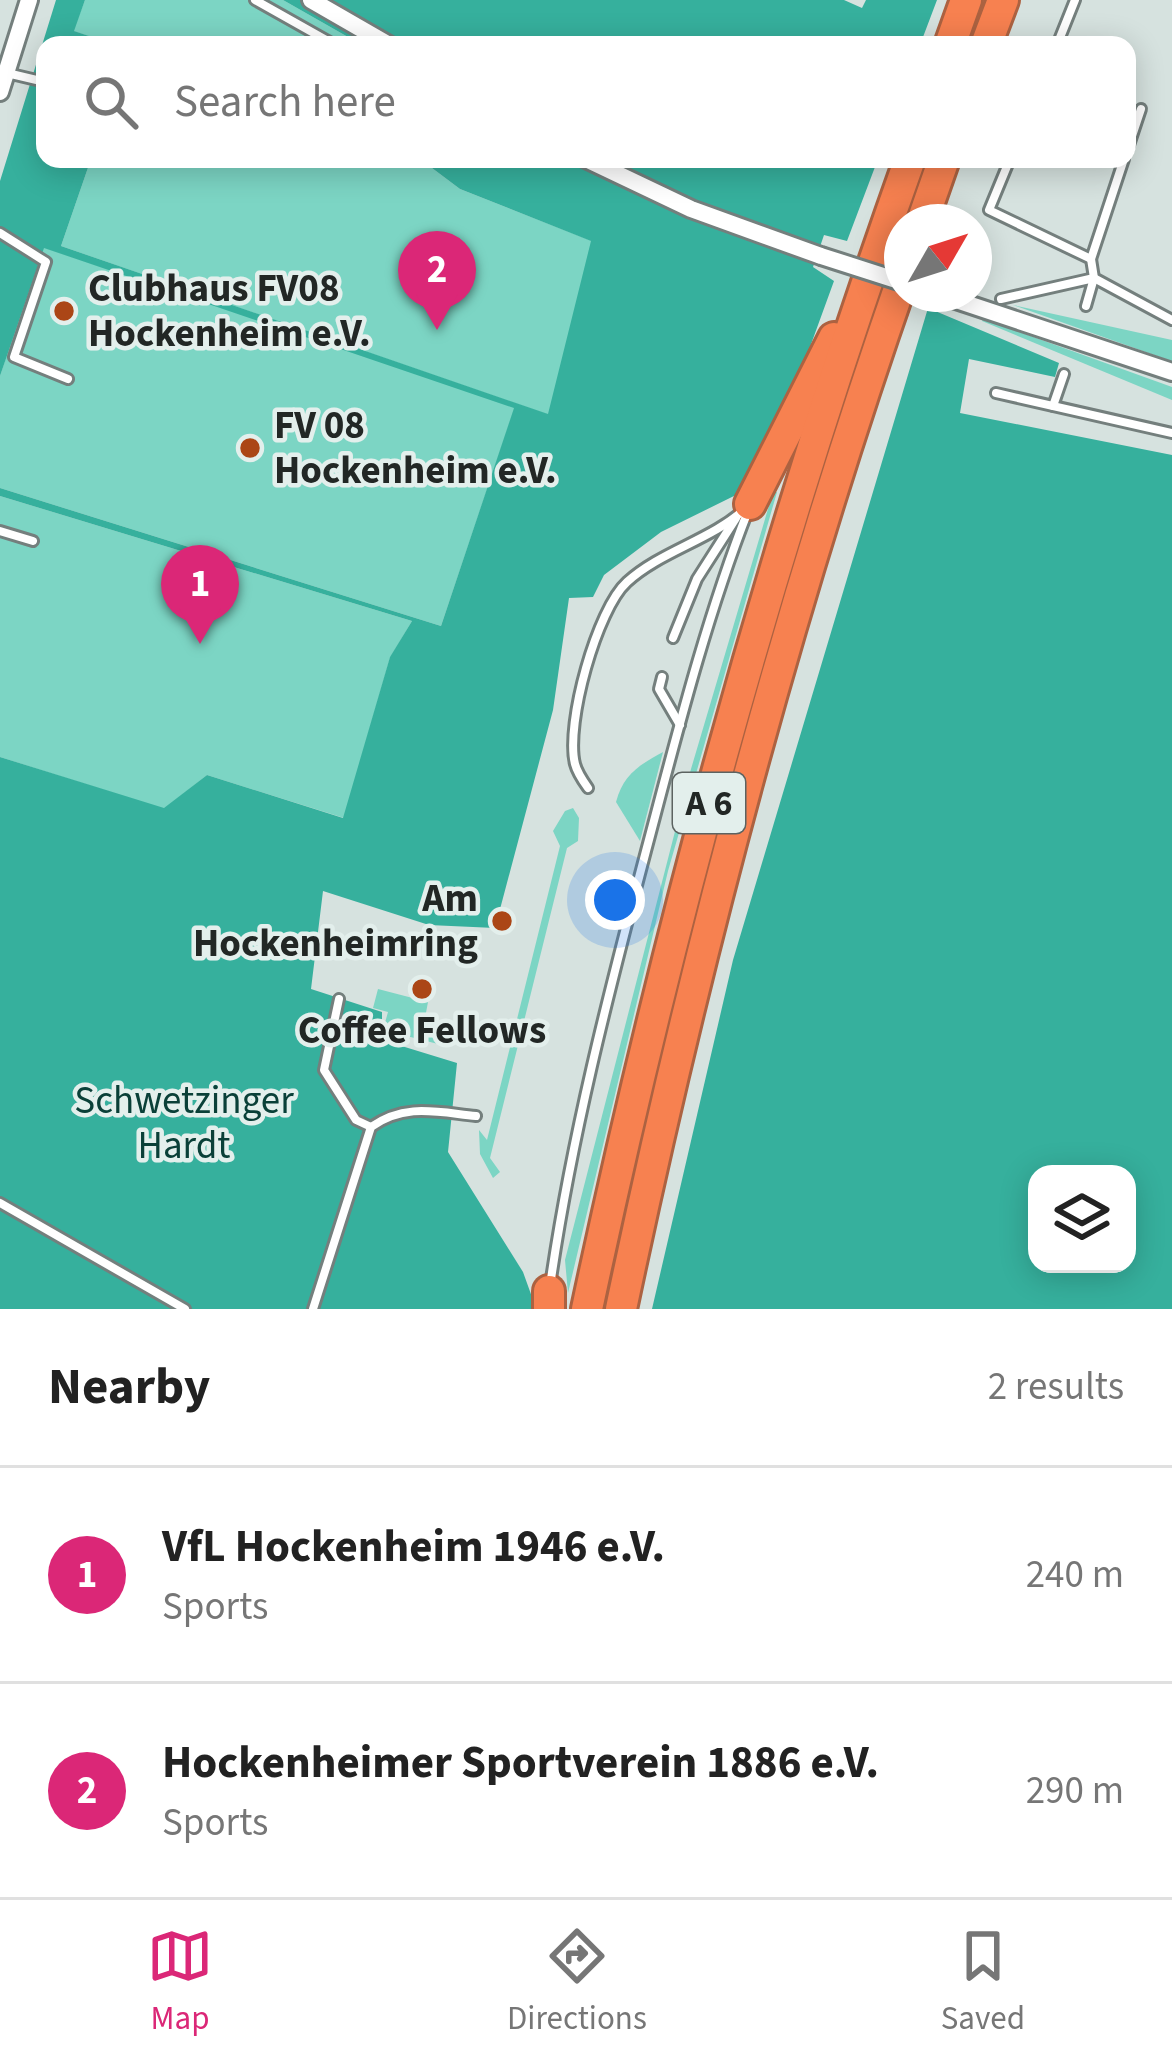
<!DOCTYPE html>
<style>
body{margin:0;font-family:"Source Sans 3",sans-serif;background:#f6f6f6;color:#222}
.controls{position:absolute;right:36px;bottom:36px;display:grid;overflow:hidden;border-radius:24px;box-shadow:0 6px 30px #0003}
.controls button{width:108px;height:108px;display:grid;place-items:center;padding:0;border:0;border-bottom:3px solid #e0e0e0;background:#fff;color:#222;font:60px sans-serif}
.compass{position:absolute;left:884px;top:204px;width:108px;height:108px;border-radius:50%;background:#fff;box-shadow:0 6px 30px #0003;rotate:51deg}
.you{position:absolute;left:615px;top:900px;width:42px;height:42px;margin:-30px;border:9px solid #fff;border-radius:50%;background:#1a73e8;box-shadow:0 0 0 18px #1a73e833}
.badge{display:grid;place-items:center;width:78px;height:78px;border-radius:50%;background:#db2777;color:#fff;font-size:39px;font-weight:700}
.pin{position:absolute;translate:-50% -99px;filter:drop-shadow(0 3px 6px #0008)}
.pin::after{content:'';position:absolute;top:63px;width:42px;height:36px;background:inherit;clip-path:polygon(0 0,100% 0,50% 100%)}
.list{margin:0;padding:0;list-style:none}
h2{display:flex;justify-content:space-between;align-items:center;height:156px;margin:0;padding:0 48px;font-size:51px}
h2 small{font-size:39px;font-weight:400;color:#767676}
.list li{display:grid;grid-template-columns:78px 1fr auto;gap:36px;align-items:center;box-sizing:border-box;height:216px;padding:0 48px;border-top:3px solid #e0e0e0}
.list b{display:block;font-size:45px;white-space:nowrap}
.list p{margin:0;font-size:39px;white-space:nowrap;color:#767676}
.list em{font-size:39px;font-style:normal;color:#767676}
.icon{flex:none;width:66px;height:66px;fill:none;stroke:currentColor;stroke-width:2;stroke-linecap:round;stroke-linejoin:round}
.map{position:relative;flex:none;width:1172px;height:1309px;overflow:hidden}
.search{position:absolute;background:#fff;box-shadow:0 6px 30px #0003;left:36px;right:36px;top:36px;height:132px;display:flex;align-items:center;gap:30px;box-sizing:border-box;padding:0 42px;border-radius:24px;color:#767676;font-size:45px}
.sheet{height:588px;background:#fff}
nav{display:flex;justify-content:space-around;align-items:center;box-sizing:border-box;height:168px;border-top:3px solid #e0e0e0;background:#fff;font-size:33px;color:#767676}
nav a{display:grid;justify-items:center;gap:6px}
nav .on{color:#db2777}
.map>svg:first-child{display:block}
</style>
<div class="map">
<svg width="1172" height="1309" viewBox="0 0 1172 1309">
<rect width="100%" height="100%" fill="#d6e2df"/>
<g fill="#7cd5c4">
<path d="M85,0H283L362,45H116L73,31Z"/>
<path d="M91,159H420L460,189L592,241L549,415L61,246Z"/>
<path d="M43,247L515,407L441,626L0,488V376Z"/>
<path d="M1013,305L1172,340V362L1171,361Z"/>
<path d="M983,319L1172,387V400L982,321Z"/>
<path d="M773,492H777L668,871L568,1293L565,1260L691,769Z"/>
<path d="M0,496L412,621L390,658L344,818L207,775L164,809L0,757Z"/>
<path d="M663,752L640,841L616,802C623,775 639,765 663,752Z"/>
<path d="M573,808L579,818L578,841L567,848L490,1158L500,1172L493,1178L480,1154L479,1130L487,1140L560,846L553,831L565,811Z"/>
<path d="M378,989L428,1002L425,1018L447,1024L442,1045L383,1030L388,1012L373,1008Z"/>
</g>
<g fill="#36b09d" fill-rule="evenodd">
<path d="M56,0H85L74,31L116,45H45V159H91L61,246L548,414L591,241L460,189L420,159H878L847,241L824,235L813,267L834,281L806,358L738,494L661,532L604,575L593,597L569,598L553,710L495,928L429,925L323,891L311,989L382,1012V1040L457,1063L448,1152L523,1272L532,1297V1309H0V757L164,808L207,775L343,818L390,657L412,621L0,496V488L441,626L514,408L44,248L0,376V181Z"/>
<path d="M283,0H844L862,8L866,0H937L920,45H362Z"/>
<path d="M928,308L1059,363L1055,377L969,359L960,413L1172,455V1309H652L733,960ZM1127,1174V1264H1037V1174Z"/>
</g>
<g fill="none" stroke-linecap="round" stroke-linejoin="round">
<g stroke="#747f7d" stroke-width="14">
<g id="service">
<path d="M255,0L335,45"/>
<path d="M1057,45L1075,0"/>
<path d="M7,73L45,82"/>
<path d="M1127,151L1141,109"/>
<path d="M1010,159L989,210L1091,259L1094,278L1172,320"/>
<path d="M0,233L46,262L14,357L68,379"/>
<path d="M1091,259L1124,159"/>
<path d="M1001,299L1094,278L1086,306"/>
<path d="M996,393L1172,433"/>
<path d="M1053,406L1064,374"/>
<path d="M0,531L33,541"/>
<path d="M673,638L697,579L736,518"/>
<path d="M662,677L659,689L680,725"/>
<path d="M588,788C583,781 577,772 575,764C565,724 597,609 627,582C661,551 711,540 745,509"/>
<path d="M339,999L324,1070L356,1120L371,1127"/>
<path d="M0,1203L185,1309"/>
<path d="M550,1286C571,1139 608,995 646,851C676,738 705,621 748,511"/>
<path d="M313,1309L371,1127C405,1103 436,1112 476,1116"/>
</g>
</g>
<g stroke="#747f7d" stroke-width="22">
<g id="minor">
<path d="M311,0L389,45"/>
<path d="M0,92L29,0"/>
<path d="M586,159L691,209L821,256"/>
<path d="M938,294L1172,372"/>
</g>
</g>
<g stroke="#ac6241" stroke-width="36">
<g id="motorway">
<path d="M950,45L966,0"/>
<path d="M986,45L1003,0"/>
<path d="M922,222L944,159"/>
<path d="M750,504L834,338"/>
<path d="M549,1309V1291"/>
<path d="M587,1309C670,919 776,534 910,159"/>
<path d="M621,1309C694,962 785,615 902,280"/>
</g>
</g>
<use href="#service" stroke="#fff" stroke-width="8"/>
<use href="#minor" stroke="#fff" stroke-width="16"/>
<use href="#motorway" stroke="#f78150" stroke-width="30"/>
<g stroke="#747f7d" stroke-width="22" stroke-linecap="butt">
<path id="minor-bridge" d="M821,256L902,282"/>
</g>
<use href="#minor-bridge" stroke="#fff" stroke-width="16"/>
</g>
<g fill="#ab4616" stroke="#e3efec" stroke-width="4.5">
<circle cx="64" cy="311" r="12"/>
<circle cx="250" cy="448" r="12"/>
<circle cx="502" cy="921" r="12"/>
<circle cx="422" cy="989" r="12"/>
</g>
<g text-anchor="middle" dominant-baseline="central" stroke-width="9" stroke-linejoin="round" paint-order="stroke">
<rect fill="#e3efec" stroke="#5c6361" stroke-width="3" x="673" y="773" width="72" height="60" rx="9"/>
<g font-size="36" font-weight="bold" fill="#222725">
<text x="709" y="803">A 6</text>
</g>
<g font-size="39" font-weight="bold" fill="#222725" stroke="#e3efec" text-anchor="start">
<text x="88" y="289">Clubhaus FV08<tspan x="88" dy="45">Hockenheim e.V.</tspan></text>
<text x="274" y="426">FV 08<tspan x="274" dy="45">Hockenheim e.V.</tspan></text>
<text x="478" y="899" text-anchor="end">Am<tspan x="478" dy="45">Hockenheimring</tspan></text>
<text x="422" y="1031" text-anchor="middle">Coffee Fellows</text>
</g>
<g font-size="39" fill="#0a4038" stroke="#e3efec">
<text x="184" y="1101">Schwetzinger<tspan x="184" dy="45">Hardt</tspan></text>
</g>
</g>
</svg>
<div class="controls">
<button><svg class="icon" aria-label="layers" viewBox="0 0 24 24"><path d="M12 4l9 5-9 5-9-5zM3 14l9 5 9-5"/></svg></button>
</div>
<svg class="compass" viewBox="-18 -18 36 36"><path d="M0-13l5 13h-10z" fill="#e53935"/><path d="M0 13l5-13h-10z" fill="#767676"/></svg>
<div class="you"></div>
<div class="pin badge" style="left:200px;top:644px">1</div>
<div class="pin badge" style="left:437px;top:330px">2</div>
<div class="search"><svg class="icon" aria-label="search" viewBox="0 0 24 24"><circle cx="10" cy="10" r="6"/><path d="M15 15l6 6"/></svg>Search here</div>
</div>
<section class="sheet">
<h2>Nearby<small>2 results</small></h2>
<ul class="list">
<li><span class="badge">1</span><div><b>VfL Hockenheim 1946 e.V.</b><p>Sports</p></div><em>240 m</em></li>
<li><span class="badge">2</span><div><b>Hockenheimer Sportverein 1886 e.V.</b><p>Sports</p></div><em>290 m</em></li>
</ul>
</section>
<nav>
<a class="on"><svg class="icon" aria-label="map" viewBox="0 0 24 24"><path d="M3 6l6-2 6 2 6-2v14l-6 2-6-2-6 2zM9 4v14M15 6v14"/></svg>Map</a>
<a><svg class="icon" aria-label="directions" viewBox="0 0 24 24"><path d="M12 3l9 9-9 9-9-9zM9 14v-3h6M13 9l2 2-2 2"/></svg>Directions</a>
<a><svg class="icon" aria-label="saved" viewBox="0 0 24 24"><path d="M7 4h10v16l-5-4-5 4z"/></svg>Saved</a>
</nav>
